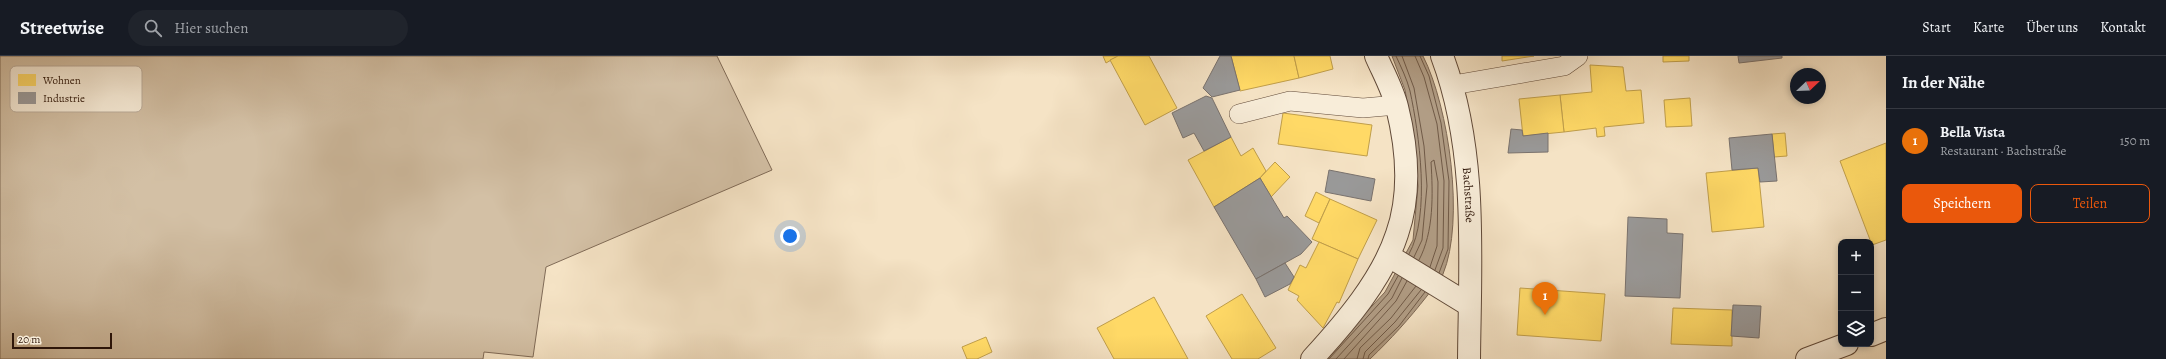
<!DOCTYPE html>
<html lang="de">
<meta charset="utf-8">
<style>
body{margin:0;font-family:Alegreya,serif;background:#20242c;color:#f1f3f6}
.controls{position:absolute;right:12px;bottom:12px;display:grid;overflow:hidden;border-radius:8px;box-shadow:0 2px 6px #0003}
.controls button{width:36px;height:36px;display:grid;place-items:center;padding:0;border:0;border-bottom:1px solid #363941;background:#171b24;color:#f1f3f6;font:20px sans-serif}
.compass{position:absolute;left:1790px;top:12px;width:36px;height:36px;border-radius:50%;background:#171b24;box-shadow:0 2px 6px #0003;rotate:67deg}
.scale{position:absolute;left:12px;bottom:10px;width:100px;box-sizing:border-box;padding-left:4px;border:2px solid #2e1609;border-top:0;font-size:11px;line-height:14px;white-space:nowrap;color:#2e1609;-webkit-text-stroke:3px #f8edd9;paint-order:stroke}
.you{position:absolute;left:790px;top:180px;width:14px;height:14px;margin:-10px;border:3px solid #fff;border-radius:50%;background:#1a73e8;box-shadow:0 0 0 6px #1a73e833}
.badge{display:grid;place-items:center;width:26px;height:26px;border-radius:50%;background:#ea580c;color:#fff;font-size:13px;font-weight:700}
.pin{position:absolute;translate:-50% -33px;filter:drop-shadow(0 1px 2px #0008)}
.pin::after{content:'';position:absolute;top:21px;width:14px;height:12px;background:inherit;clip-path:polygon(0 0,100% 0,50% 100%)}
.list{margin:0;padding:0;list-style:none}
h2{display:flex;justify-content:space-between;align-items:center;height:52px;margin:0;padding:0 16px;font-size:17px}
h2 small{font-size:13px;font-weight:400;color:#9ea1a6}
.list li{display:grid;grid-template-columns:26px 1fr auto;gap:12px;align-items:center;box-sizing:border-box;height:64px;padding:0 16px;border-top:1px solid #363941}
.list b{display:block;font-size:15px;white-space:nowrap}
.list p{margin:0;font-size:13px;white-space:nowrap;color:#9ea1a6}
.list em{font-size:13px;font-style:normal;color:#9ea1a6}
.actions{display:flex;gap:8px;padding:12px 16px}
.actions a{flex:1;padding:9px 0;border:1px solid #ea580c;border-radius:8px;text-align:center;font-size:14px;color:#ea580c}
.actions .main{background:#ea580c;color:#fff}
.icon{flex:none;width:22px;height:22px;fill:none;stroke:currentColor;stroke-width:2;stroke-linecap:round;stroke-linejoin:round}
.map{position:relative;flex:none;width:1886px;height:303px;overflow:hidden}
header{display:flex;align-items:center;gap:24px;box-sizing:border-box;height:56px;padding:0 20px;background:#171b24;border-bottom:1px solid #363941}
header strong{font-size:19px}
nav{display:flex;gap:22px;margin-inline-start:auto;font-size:14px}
.search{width:280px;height:36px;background:#20242c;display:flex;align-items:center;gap:10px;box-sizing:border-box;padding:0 14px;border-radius:22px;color:#9ea1a6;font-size:15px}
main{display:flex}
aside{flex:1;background:#171b24}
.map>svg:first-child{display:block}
</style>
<header>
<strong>Streetwise</strong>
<div class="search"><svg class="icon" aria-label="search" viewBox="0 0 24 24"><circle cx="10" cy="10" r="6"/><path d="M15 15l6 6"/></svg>Hier suchen</div>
<nav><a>Start</a><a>Karte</a><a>Über uns</a><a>Kontakt</a></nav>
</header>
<main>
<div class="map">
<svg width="1886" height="303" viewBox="0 0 1886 303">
<rect width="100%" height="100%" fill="#f5e3c5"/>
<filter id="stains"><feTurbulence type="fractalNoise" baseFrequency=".005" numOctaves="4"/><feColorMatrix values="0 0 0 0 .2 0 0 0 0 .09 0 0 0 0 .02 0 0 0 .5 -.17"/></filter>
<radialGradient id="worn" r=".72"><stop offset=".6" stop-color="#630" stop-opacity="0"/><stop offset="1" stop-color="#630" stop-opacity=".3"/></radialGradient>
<path fill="#d3c0a5" stroke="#806b57" d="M0,0H717L772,114L546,211L533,301L484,296L483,303H0Z"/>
<path fill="#b19d85" stroke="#7d6753" d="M1392,0H1423C1449,51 1465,165 1443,218C1440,226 1432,233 1427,240C1409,263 1391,283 1370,303H1323L1385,236L1413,184L1418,130L1415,91L1405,34Z"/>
<g fill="#ffd966" stroke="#c09e4a">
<path d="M1103,0H1118L1106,7Z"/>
<path d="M1118,0H1149L1177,52L1145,69L1110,4Z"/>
<path d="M1231,0H1294L1299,22L1240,35Z"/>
<path d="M1294,0H1330L1333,13L1299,22Z"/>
<path d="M1502,0H1534L1502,5Z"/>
<path d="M1663,0H1689V5L1663,6Z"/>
<path d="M1590,9L1623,11L1626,35L1641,34L1644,67L1604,71L1605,80L1597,81L1596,72L1564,76L1560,39L1592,36Z"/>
<path d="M1560,39L1564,76L1523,80L1519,43Z"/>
<path d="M1690,42L1692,70L1666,71L1664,44Z"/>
<path d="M1283,57L1372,69L1367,100L1278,88Z"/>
<path d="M1785,77L1787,100L1774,101L1772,78Z"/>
<path d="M1231,81L1241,100L1253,92L1266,115L1260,122L1214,151L1188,104Z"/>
<path d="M1886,87V184L1872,189L1840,105Z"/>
<path d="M1275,106L1290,121L1271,141L1260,122Z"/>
<path d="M1758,112L1764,171L1712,176L1706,117Z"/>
<path d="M1316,136L1330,143L1319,167L1305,160Z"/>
<path d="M1330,143L1377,164L1358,203L1312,183Z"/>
<path d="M1319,186L1358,203L1339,247L1337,246L1323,272L1297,244L1299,240L1288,234L1300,209L1306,212Z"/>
<path d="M1520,232L1605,238L1601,285L1517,279Z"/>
<path d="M1242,238L1276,292L1258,303H1232L1206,260Z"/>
<path d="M1154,241L1188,303H1114L1097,272Z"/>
<path d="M1673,252L1732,254V290L1671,288Z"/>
<path d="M986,281L992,296L977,303H967L962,291Z"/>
</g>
<g fill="#999" stroke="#79726e">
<path d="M1220,0H1231L1240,34L1212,41L1203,32Z"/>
<path d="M1738,0H1782V2L1739,7Z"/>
<path d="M1206,40L1212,42L1231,81L1204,95L1194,77L1183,82L1172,57Z"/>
<path d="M1511,73L1522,74L1523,80L1548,77V96L1508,97Z"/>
<path d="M1772,78L1777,125L1760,126L1758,112L1732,114L1729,82Z"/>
<path d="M1329,114L1375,123L1371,145L1325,136Z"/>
<path d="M1260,122L1284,162L1287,160L1312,186L1301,198L1256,223L1214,151Z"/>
<path d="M1628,161L1667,163V177L1683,178L1680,242L1625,240Z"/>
<path d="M1285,207L1294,221L1290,228L1265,241L1256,223Z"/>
<path d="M1733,249L1761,250L1759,282L1731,280Z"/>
</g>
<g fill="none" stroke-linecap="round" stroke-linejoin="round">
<g stroke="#705a47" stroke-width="1">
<path d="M1396,0C1401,11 1407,23 1410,35C1419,77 1431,159 1409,198"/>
<path d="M1402,0L1414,32L1424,90L1427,130L1422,184L1414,201"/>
<path d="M1415,0L1424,21L1437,68L1444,125L1443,192L1435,214"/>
<path d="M1420,0L1429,20L1441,67L1449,125L1448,193L1439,217"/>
<path d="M1419,204C1434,176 1433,138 1431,106L1434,104L1438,126L1437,190L1430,211"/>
<path d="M1329,303L1388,238L1398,220"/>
<path d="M1336,303L1392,242L1402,222"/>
<path d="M1344,303L1396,245L1407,225"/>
<path d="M1357,303L1360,292L1391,262L1416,230"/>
<path d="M1363,303L1365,296L1395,266L1421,234"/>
<path d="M1368,303L1369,299L1399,270L1425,236"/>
</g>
<g stroke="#604938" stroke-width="20">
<g id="lane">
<path d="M1453,29L1564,10L1578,0"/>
<path d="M1239,58L1290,45L1363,52L1397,49"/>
</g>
</g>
<g stroke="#604938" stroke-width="24">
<g id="street">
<path id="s1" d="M1442,0C1478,95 1470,203 1469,303"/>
<path d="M1389,200L1469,249"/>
<path d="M1871,279L1886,273"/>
<path d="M1312,303C1345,267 1382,224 1397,178C1411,138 1407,91 1397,51C1393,34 1383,16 1376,0"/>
<path d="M1807,303L1847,288"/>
</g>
</g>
<use href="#lane" stroke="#f8edd9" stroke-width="19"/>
<use href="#street" stroke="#f8edd9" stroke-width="22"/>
</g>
<g text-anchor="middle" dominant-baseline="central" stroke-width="4" stroke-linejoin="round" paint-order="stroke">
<g font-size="12" fill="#2e1609" stroke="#f8edd9">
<text stroke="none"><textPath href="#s1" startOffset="142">Bachstraße</textPath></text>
</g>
</g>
<rect x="10" y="10" width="132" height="46" rx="6" fill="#f8edd9" stroke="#bbac9b" stroke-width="1"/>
<rect x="18" y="18" width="18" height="12" fill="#ffd966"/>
<rect x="18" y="36" width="18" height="12" fill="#999"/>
<g font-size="11" fill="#2e1609">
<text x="43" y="28">Wohnen</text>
<text x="43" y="46">Industrie</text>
</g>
<rect width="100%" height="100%" filter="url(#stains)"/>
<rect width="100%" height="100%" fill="url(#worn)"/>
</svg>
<div class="controls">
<button>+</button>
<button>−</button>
<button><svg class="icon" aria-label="layers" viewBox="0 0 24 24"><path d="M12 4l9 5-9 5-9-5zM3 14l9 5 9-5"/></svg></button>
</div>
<svg class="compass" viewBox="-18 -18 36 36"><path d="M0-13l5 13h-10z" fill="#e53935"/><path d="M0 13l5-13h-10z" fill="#9ea1a6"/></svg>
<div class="scale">20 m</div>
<div class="you"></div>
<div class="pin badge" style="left:1545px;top:259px;background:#e8710a">1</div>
</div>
<aside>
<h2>In der Nähe<small></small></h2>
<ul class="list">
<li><span class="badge" style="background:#e8710a">1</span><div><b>Bella Vista</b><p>Restaurant · Bachstraße</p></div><em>150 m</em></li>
</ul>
<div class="actions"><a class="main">Speichern</a><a>Teilen</a></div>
</aside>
</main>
